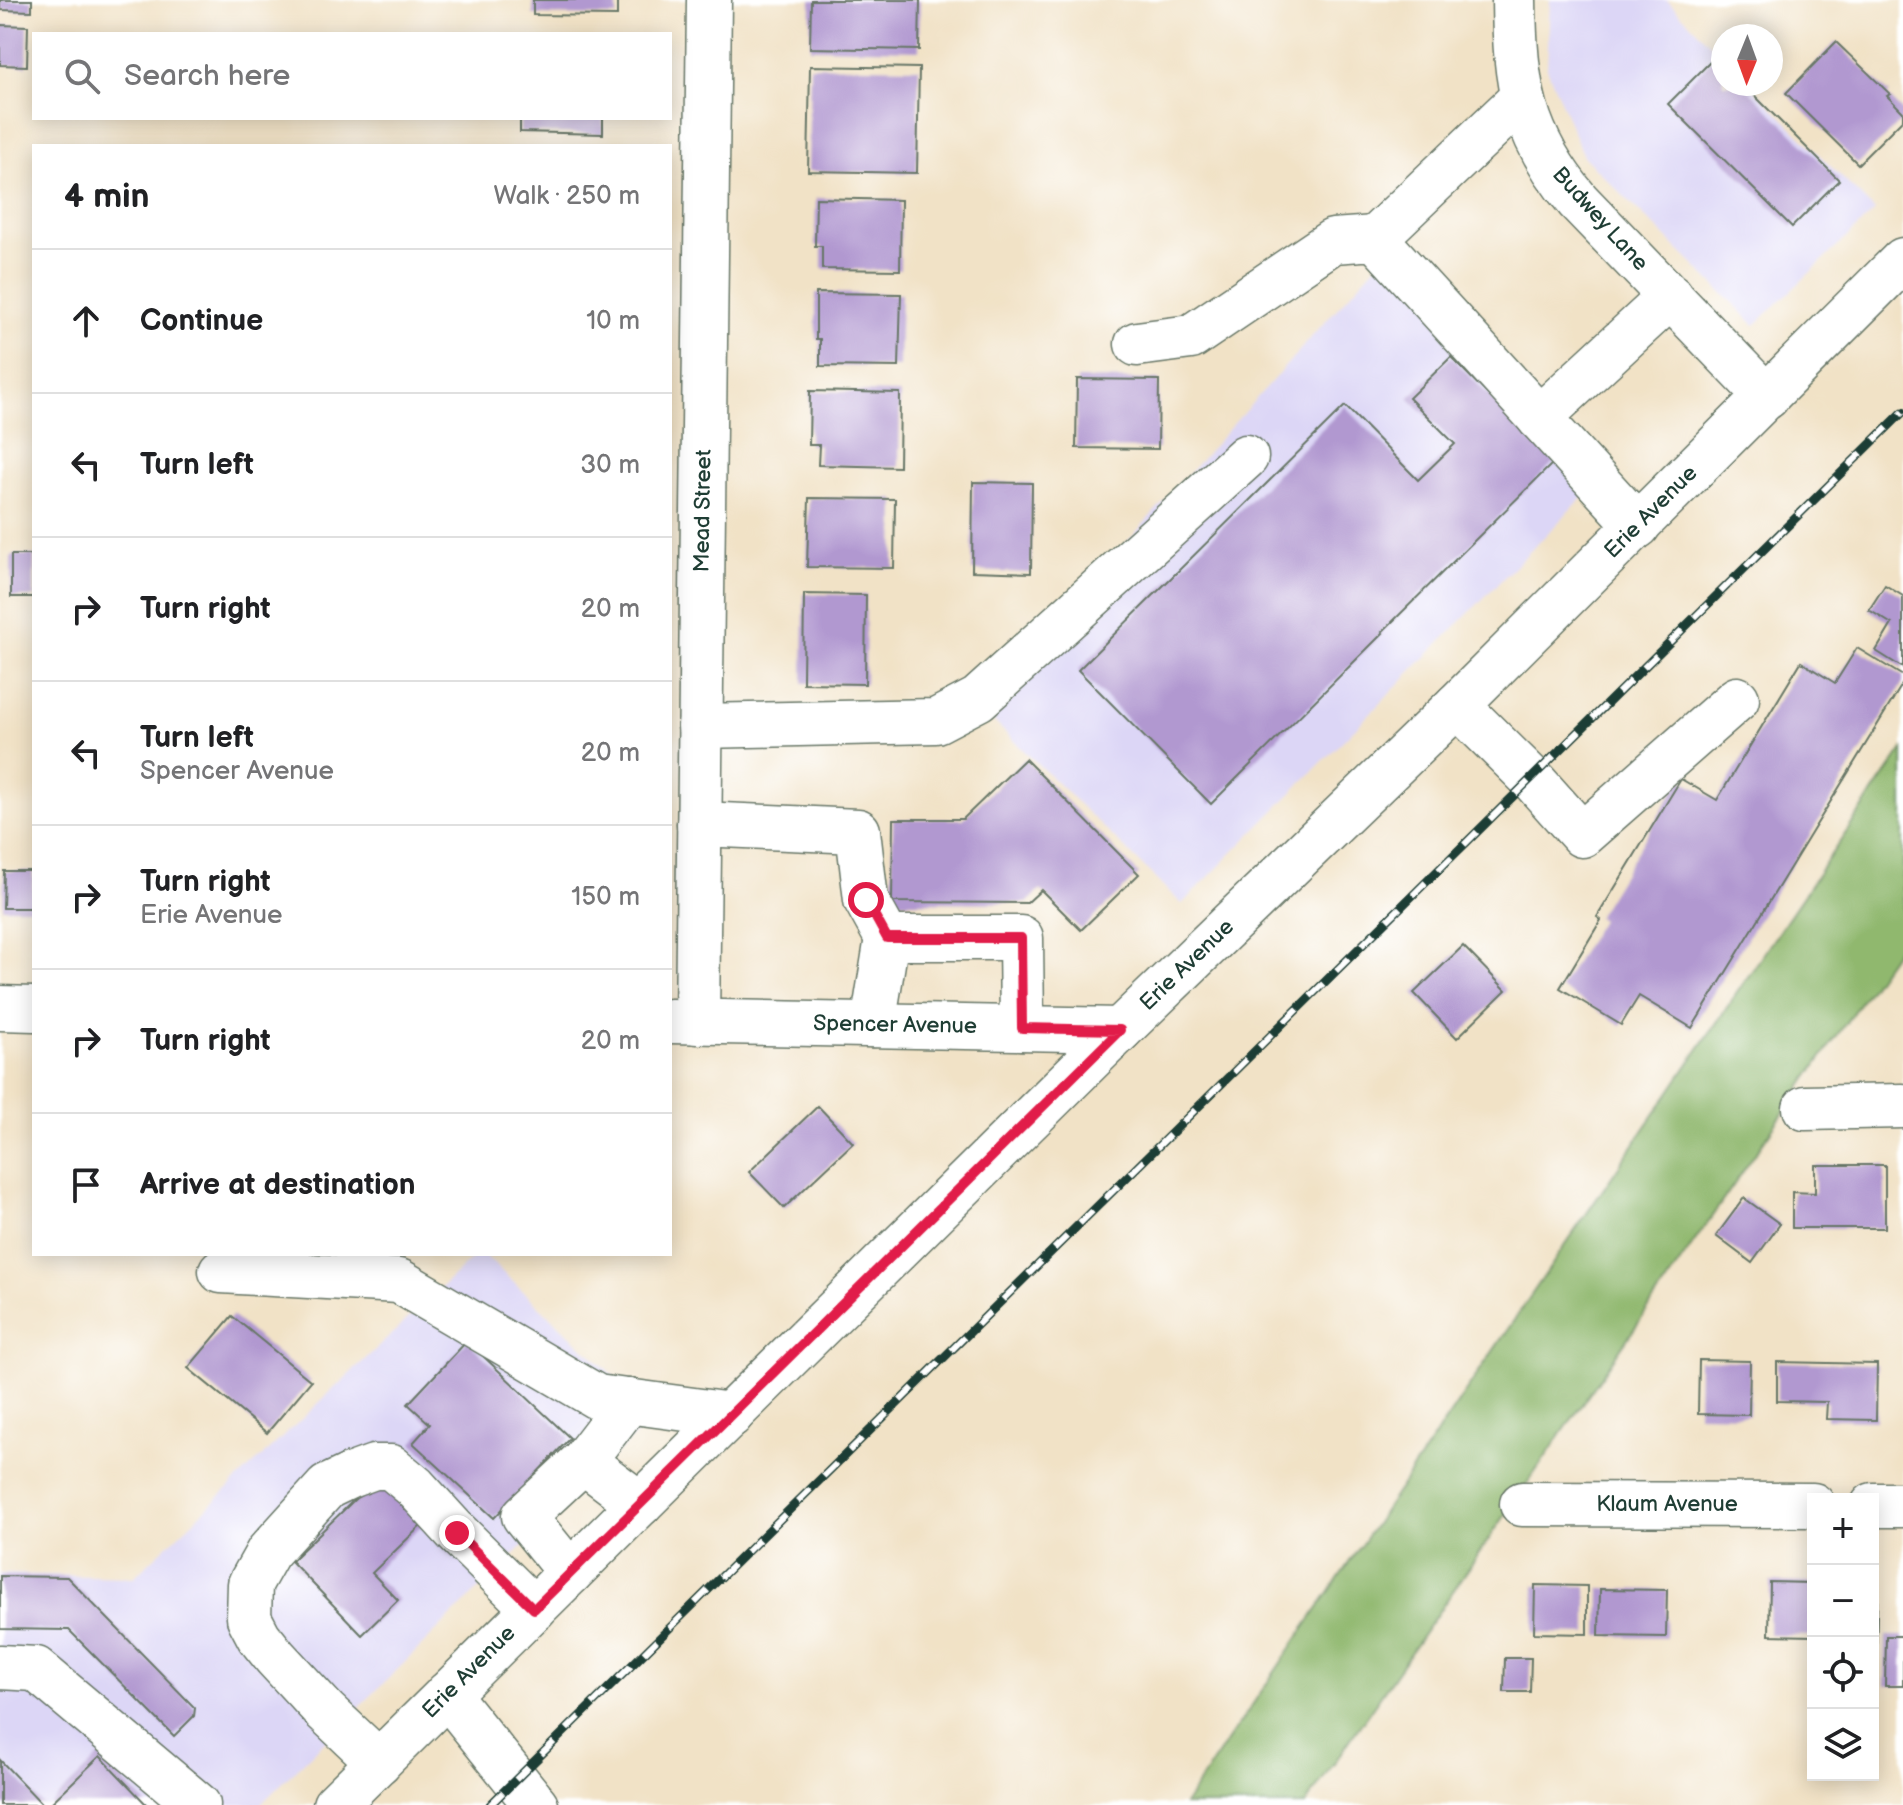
<!DOCTYPE html>
<meta charset="utf-8">
<style>
body{margin:0;font-family:"Balsamiq Sans",sans-serif;background:#f2f2f2;color:#202124}
.controls{position:absolute;right:24px;bottom:24px;display:grid;overflow:hidden;border-radius:0px;box-shadow:0 4px 20px #0003}
.controls button{width:72px;height:72px;display:grid;place-items:center;padding:0;border:0;border-bottom:2px solid #e0e0e0;background:#fff;color:#202124;font:40px sans-serif}
.compass{position:absolute;left:1711px;top:24px;width:72px;height:72px;border-radius:50%;background:#fff;box-shadow:0 4px 20px #0003;rotate:181deg}
.stop{position:absolute;width:24px;height:24px;margin:-18px;border:6px solid #e11d48;border-radius:50%;background:#fff}
.stop.end{background:#e11d48;border-color:#fff;box-shadow:0 2px 8px #0008}
.list{margin:0;padding:0;list-style:none}
h2{display:flex;justify-content:space-between;align-items:center;height:104px;margin:0;padding:0 32px;font-size:34px}
h2 small{font-size:26px;font-weight:400;color:#757577}
.list li{display:grid;grid-template-columns:52px 1fr auto;gap:24px;align-items:center;box-sizing:border-box;height:144px;padding:0 32px;border-top:2px solid #e0e0e0}
.list b{display:block;font-size:30px;white-space:nowrap}
.list p{margin:0;font-size:26px;white-space:nowrap;color:#757577}
.list em{font-size:26px;font-style:normal;color:#757577}
.icon{flex:none;width:44px;height:44px;fill:none;stroke:currentColor;stroke-width:2;stroke-linecap:round;stroke-linejoin:round}
.map{position:relative;flex:none;width:1903px;height:1805px;overflow:hidden}
.search{position:absolute;background:#fff;box-shadow:0 4px 20px #0003;left:32px;top:32px;width:640px;height:88px;display:flex;align-items:center;gap:20px;box-sizing:border-box;padding:0 28px;border-radius:0px;color:#757577;font-size:30px}
.panel{position:absolute;background:#fff;box-shadow:0 4px 20px #0003;left:32px;top:144px;width:640px;height:1112px;border-radius:0px}
.map>svg:first-child{display:block}
</style>
<div class="map">
<svg width="1903" height="1805" viewBox="0 0 1903 1805">
<rect width="100%" height="100%" fill="#fff"/>
<filter id="ink" filterUnits="userSpaceOnUse"><feTurbulence type="fractalNoise" baseFrequency=".0125" numOctaves="2"/><feDisplacementMap in="SourceGraphic" scale="16" xChannelSelector="R" yChannelSelector="G"/><feConvolveMatrix kernelMatrix="1 2 1 2 8 2 1 2 1" color-interpolation-filters="sRGB"/></filter>
<filter id="wash" filterUnits="userSpaceOnUse"><feTurbulence type="fractalNoise" baseFrequency=".006" numOctaves="4" result="noise"/><feDisplacementMap in="SourceGraphic" scale="32" xChannelSelector="R" yChannelSelector="G"/><feGaussianBlur stdDeviation="1.8" result="paint"/><feColorMatrix in="noise" values="0 0 0 0 0 0 0 0 0 0 0 0 0 0 0 0 0 1.4 0 .05"/><feComposite in="paint" operator="in"/></filter>
<g filter="url(#wash)">
<rect width="100%" height="100%" fill="#f1e2c6"/>
<g fill="#dcd6f6">
<path d="M1550,0H1667L1723,57V84H1749L1875,211L1755,325L1583,156L1547,68Z"/>
<path d="M1396,243L1609,471L1182,904L979,707Z"/>
<path d="M477,1254H483L656,1415L260,1805H0V1574L134,1577Z"/>
</g>
<path fill="#90b86e" stroke="#587a51" stroke-width="2" d="M1903,749V940L1305,1805H1184Z"/>
<g id="blocks">
<g fill="#b198d0">
<path d="M0,0H32V11L0,10Z"/>
<path d="M533,0H617V16L533,15Z"/>
<path d="M811,0H920L919,50L810,48Z"/>
<path d="M0,25L28,26L27,66L0,65Z"/>
<path d="M1836,42L1890,94L1887,96L1903,112V119L1858,164L1786,93Z"/>
<path d="M1716,56L1723,64V84H1743L1839,180L1792,227L1668,104Z"/>
<path d="M810,66L919,68L917,173L808,171Z"/>
<path d="M520,118H603V134L520,132Z"/>
<path d="M816,198L901,200L900,270L822,269V246H815Z"/>
<path d="M816,293L901,294L899,367L820,366V339H816Z"/>
<path d="M1451,357L1554,462L1382,632L1383,633L1211,804L1078,670L1345,406L1418,480L1455,444L1409,398Z"/>
<path d="M1077,379L1159,380L1158,449L1076,448Z"/>
<path d="M810,391L900,393L899,467L818,465L819,445H809Z"/>
<path d="M973,482L1032,483L1031,573L972,571Z"/>
<path d="M809,498L895,499L894,568L807,567Z"/>
<rect x="11" y="555" width="23" height="42"/>
<path d="M1885,585L1903,596V668L1876,651L1892,624L1869,610Z"/>
<path d="M804,594L866,595L865,684L803,683Z"/>
<path d="M1857,648L1903,676V683L1692,1028L1639,996L1621,1025L1560,988L1601,920L1597,917L1681,779L1717,800L1801,662L1835,683Z"/>
<path d="M1025,759L1139,874L1081,930L1041,890L1027,903L892,902L893,819H963Z"/>
<path d="M4,871H33L32,908H3Z"/>
<path d="M1463,946L1506,990L1457,1038L1414,993Z"/>
<path d="M818,1106L853,1143L784,1208L749,1172Z"/>
<path d="M1815,1165H1885V1228H1792V1192L1815,1193Z"/>
<path d="M1744,1198L1780,1224L1752,1263L1716,1236Z"/>
<path d="M232,1316L311,1381L267,1433L188,1368Z"/>
<path d="M467,1341L570,1438L494,1518L413,1443L430,1424L408,1404Z"/>
<path d="M1699,1360L1750,1361L1749,1415L1698,1414Z"/>
<path d="M1777,1362L1877,1364L1876,1420L1826,1419L1827,1402L1777,1401Z"/>
<path d="M379,1476L424,1523L372,1573L398,1600L362,1635L291,1561Z"/>
<path d="M0,1576L67,1577L195,1708L194,1716L174,1736L69,1630L0,1629Z"/>
<path d="M1873,1577L1878,1578L1876,1654H1873Z"/>
<path d="M1770,1582L1813,1583V1636L1769,1635Z"/>
<path d="M1535,1585L1587,1586V1634L1534,1633Z"/>
<path d="M1600,1589L1667,1590L1666,1637L1599,1636Z"/>
<path d="M1886,1636H1903V1686H1885Z"/>
<path d="M1505,1658H1531L1530,1692H1504Z"/>
<path d="M100,1756L147,1805H49Z"/>
<path d="M0,1760L43,1805H0Z"/>
</g>
</g>
</g>
<g filter="url(#ink)">
<use href="#blocks" fill-opacity="0" stroke="#687767" stroke-width="2"/>
<g fill="none" stroke-linecap="round" stroke-linejoin="round">
<g stroke="#687767" stroke-width="47">
<g id="minor">
<path d="M1514,0C1515,84 1522,135 1578,201L1767,397"/>
<path d="M1375,238L1522,98"/>
<path d="M1137,344L1191,337L1333,241L1375,238L1638,526"/>
<path d="M1539,418L1671,296"/>
<path d="M1457,705L1532,779L1582,835L1737,699"/>
<path d="M700,726L936,721L978,699L1246,457"/>
<path d="M699,824L858,831L866,900L887,938"/>
<path d="M0,1008L34,1009"/>
<path d="M670,1021L1120,1030"/>
<path d="M697,1022L709,0"/>
<path d="M873,1025L887,938H1021L1022,1028"/>
<path d="M1805,1108L1903,1106"/>
<path d="M221,1271L399,1281L597,1397L731,1415"/>
<path d="M583,1461L629,1401"/>
<path d="M1522,1504L1813,1505"/>
<path d="M1873,1505H1903"/>
<path d="M570,1573L524,1516L583,1461L640,1504"/>
<path d="M0,1667L36,1669L198,1805"/>
<path d="M447,1694L536,1805"/>
<path d="M379,1762L325,1711L275,1657L259,1637L249,1618L250,1584L268,1552L327,1487L352,1475L374,1467H391L415,1487L457,1533L534,1609"/>
</g>
</g>
<g stroke="#687767" stroke-width="47">
<path id="major" d="M335,1805L1120,1030L1457,705L1903,260"/>
</g>
<use href="#minor" stroke="#fff" stroke-width="44"/>
<use href="#major" stroke="#fff" stroke-width="44"/>
<g stroke="#1f3d34" stroke-width="9">
<path id="rail" d="M490,1805L1903,412"/>
</g>
<use href="#rail" stroke="#fff" stroke-width="6" stroke-dasharray="18" stroke-linecap="butt"/>
</g>
</g>
<g fill="none" stroke-linecap="round" stroke-linejoin="round" filter="url(#ink)">
<path stroke="#e11d48" stroke-width="10" d="M457,1533L534,1609L1120,1030L1022,1028L1021,938H887L866,900"/>
</g>
<g text-anchor="middle" dominant-baseline="central" stroke-width="7" stroke-linejoin="round" paint-order="stroke">
<g font-size="22" fill="#1f3d34" stroke="#fff">
<text transform="translate(1600 219) rotate(48)">Budwey Lane</text>
<text transform="translate(703 511) rotate(-89)">Mead Street</text>
<text transform="translate(1651 512) rotate(-45)">Erie Avenue</text>
<text transform="translate(1187 965) rotate(-44)">Erie Avenue</text>
<text transform="translate(895 1025) rotate(1)">Spencer Avenue</text>
<text x="1667" y="1504">Klaum Avenue</text>
<text transform="translate(469 1672) rotate(-45)">Erie Avenue</text>
</g>
</g>
</svg>
<div class="controls">
<button>+</button>
<button>−</button>
<button><svg class="icon" aria-label="locate" viewBox="0 0 24 24"><circle cx="12" cy="12" r="6"/><path d="M12 2v4M12 18v4M2 12h4M18 12h4"/></svg></button>
<button><svg class="icon" aria-label="layers" viewBox="0 0 24 24"><path d="M12 4l9 5-9 5-9-5zM3 14l9 5 9-5"/></svg></button>
</div>
<svg class="compass" viewBox="-18 -18 36 36"><path d="M0-13l5 13h-10z" fill="#e53935"/><path d="M0 13l5-13h-10z" fill="#757577"/></svg>
<div class="stop" style="left:866px;top:900px"></div>
<div class="stop end" style="left:457px;top:1533px"></div>
<div class="search"><svg class="icon" aria-label="search" viewBox="0 0 24 24"><circle cx="10" cy="10" r="6"/><path d="M15 15l6 6"/></svg>Search here</div>
<section class="panel">
<h2>4 min<small>Walk · 250 m</small></h2>
<ul class="list">
<li><svg class="icon" aria-label="ahead" viewBox="0 0 24 24"><path d="M12 20V5M6 11l6-6 6 6"/></svg><div><b>Continue</b></div><em>10 m</em></li>
<li><svg class="icon" aria-label="left" viewBox="0 0 24 24"><path d="M17 20v-9H6M10 6l-5 5 5 5"/></svg><div><b>Turn left</b></div><em>30 m</em></li>
<li><svg class="icon" aria-label="right" viewBox="0 0 24 24"><path d="M7 20v-9h11M14 6l5 5-5 5"/></svg><div><b>Turn right</b></div><em>20 m</em></li>
<li><svg class="icon" aria-label="left" viewBox="0 0 24 24"><path d="M17 20v-9H6M10 6l-5 5 5 5"/></svg><div><b>Turn left</b><p>Spencer Avenue</p></div><em>20 m</em></li>
<li><svg class="icon" aria-label="right" viewBox="0 0 24 24"><path d="M7 20v-9h11M14 6l5 5-5 5"/></svg><div><b>Turn right</b><p>Erie Avenue</p></div><em>150 m</em></li>
<li><svg class="icon" aria-label="right" viewBox="0 0 24 24"><path d="M7 20v-9h11M14 6l5 5-5 5"/></svg><div><b>Turn right</b></div><em>20 m</em></li>
<li><svg class="icon" aria-label="arrive" viewBox="0 0 24 24"><path d="M6 21V4h12l-3 4 3 4H6"/></svg><div><b>Arrive at destination</b></div></li>
</ul>
</section>
</div>
